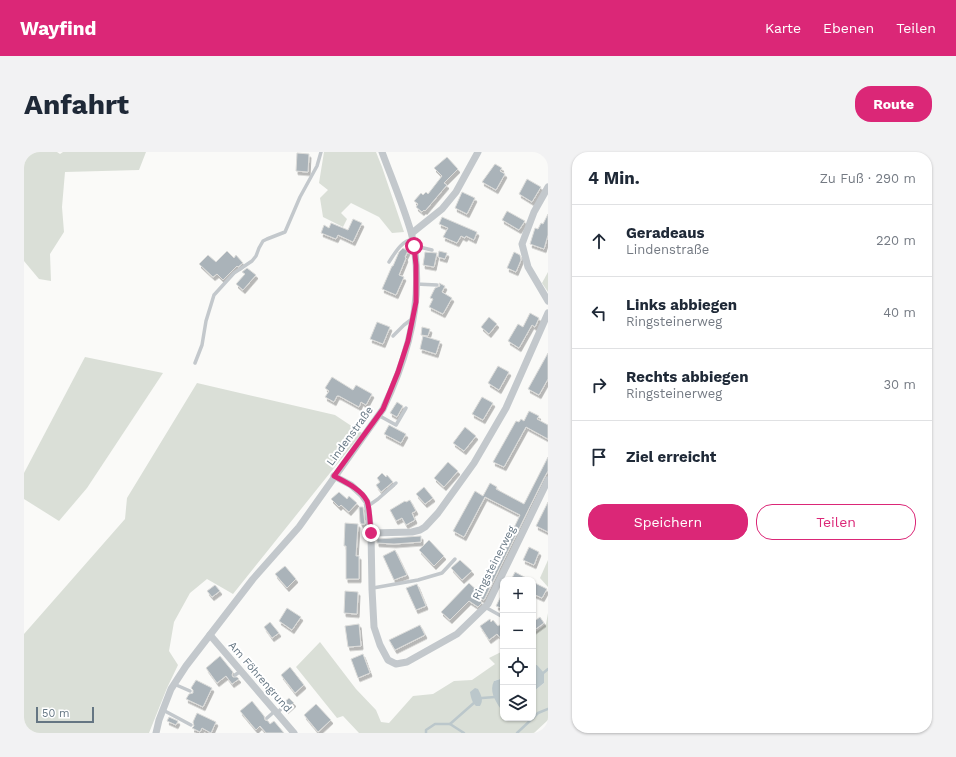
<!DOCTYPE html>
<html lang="de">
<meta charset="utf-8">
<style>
body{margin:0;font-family:"Work Sans",sans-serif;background:#f2f2f3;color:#1f2937}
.controls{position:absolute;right:12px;bottom:12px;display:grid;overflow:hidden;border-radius:8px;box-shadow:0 1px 3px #0004}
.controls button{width:36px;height:36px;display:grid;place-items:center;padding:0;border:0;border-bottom:1px solid #e0e1e3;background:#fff;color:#1f2937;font:20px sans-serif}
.scale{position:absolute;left:12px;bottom:10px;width:58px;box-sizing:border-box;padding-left:4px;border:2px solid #657683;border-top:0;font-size:11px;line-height:14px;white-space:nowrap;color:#657683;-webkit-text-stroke:3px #fff;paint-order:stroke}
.stop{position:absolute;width:12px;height:12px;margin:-9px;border:3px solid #db2777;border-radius:50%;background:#fff}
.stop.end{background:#db2777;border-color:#fff;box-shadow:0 1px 4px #0008}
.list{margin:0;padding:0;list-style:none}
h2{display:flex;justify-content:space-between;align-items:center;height:52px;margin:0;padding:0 16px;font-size:17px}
h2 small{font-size:13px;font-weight:400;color:#747a83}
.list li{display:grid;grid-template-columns:26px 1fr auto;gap:12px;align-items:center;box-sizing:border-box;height:72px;padding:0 16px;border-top:1px solid #e0e1e3}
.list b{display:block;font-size:15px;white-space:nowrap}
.list p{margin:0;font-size:13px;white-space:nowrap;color:#747a83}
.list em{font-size:13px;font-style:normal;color:#747a83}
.actions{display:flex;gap:8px;padding:12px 16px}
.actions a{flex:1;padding:9px 0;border:1px solid #db2777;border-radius:16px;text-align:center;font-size:14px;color:#db2777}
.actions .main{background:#db2777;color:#fff}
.icon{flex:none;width:22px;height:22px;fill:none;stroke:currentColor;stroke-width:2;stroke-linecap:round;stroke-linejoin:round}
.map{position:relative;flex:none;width:524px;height:581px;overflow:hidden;border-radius:16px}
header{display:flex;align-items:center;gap:24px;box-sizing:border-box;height:56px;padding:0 20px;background:#db2777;color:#fff}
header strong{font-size:19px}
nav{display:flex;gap:22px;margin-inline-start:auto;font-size:14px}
.intro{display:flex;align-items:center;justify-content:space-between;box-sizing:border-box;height:96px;padding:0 24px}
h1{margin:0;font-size:28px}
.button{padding:10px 18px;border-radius:16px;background:#db2777;color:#fff;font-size:14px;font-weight:700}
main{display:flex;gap:24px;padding:0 24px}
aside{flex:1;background:#fff;border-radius:16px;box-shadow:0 1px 3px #0004}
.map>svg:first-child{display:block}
</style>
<header>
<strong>Wayfind</strong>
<nav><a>Karte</a><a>Ebenen</a><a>Teilen</a></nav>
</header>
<div class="intro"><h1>Anfahrt</h1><a class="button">Route</a></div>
<main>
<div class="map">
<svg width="524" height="581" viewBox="0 0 524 581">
<defs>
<filter id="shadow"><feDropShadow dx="2" dy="3.5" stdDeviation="0" flood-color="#0004"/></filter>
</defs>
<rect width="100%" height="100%" fill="#fafaf8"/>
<g fill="#dadfd7">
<path d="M0,0H33L36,2L39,0H122L115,18L41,20L38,55L40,80L26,102L27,129L15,127L0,109Z"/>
<path d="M300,0H352L358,15L380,80L368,81L355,65L327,51L317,61L323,67L319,75L299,65L296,46L304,38L295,31Z"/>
<path d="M524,120V140L518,131Z"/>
<path d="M61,205L139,221L63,336L35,369L0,347V321Z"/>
<path d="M173,231L311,263L338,281L209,442L183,427L166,441L150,470L145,499L154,513L143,536L125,581H0V482L101,367L103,346Z"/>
<path d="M524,408V435L516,426Z"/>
<path d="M524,461V568L510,581H335L319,564L313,566L272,515L296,490L332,537L352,558L357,570L365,571L389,544L409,542L430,529L448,528L471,512L465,506L479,499V526L470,529L476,556L479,557V566H509V540L520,531L513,513H509V482L522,472Z"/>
</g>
<g fill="#bbc7cb">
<path d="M509,513H513L520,521V531L509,540Z"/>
<path d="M479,526V557L476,556C471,548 465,539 470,529Z"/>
<path d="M451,536L454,537C457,543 460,548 456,554H452C448,550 447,546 446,540Z"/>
</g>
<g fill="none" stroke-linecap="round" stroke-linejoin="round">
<g stroke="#bbc7cb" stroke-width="2.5">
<path d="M518,522L524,517"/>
<path d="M455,547L458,546L471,545"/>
<path d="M509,566L514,561L524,557"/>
<path d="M426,572L451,550"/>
<path d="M402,581V578L411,572H426L440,581"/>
<path d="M493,581L509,566"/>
</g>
</g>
<g fill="#aab3b9" stroke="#dcdcda" filter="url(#shadow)">
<path d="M273,1L285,2L284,20L272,19Z"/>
<path d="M423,5L434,17L420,31L423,33L401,59L400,58L398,60L392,55L394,52L390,49L397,41L399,43L402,40L404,42L418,24L410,16Z"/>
<path d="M471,12L478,16L476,19L481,22L472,38L458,30Z"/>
<path d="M503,27L517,35L508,50L495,42Z"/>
<path d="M438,40L451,46L443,62L431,56Z"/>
<path d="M483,59L501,69L495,78L478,68Z"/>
<path d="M524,62V83L520,97L506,92L511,76L514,77L517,71L519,72Z"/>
<path d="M418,65L453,80L450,88L442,84L441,86L437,84L433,91L419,85L424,76L415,72Z"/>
<path d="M329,67L338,71L329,90L314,83L312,87L297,81L300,73L305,76L307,71L324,78Z"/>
<path d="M379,96L384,99L381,105L382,106L375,123L380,125L372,143L358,137L368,114H369L375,100Z"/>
<path d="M203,99L210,106L212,103L219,111L214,115L213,114L199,128L193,122L189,125L175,112L184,103L192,110Z"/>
<path d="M415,99L423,101L421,107L414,105Z"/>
<path d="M401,100L413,101L410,115L399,113Z"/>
<path d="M490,100L496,103L497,108L492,120L483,116Z"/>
<path d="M223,116L232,123L219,138L212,132L221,122L218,120Z"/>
<path d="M415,131L421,134L418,140L428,146L419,162L405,155L409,147L406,146L411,136L416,134Z"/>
<path d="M506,161L515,166L511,175L508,173L495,196L484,189L494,172L499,175Z"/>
<path d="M465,165L473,172L465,182L457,175Z"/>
<path d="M353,170L366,175L359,192L346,187Z"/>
<path d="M398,175L406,177L404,184L397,183Z"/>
<path d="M399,184L416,189L412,202L396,197Z"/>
<path d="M524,201V227L515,243L504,237Z"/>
<path d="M474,214L485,220L475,238L464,231Z"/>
<path d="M308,225L329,238L332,233L348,242L342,253L337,250L335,255L315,244H313L310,250L301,245L305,239L301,236Z"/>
<path d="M458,245L469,251L459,268L448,262Z"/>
<path d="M373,250L379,254L373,265L366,261Z"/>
<path d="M505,259L515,264L513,267L524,273V287L502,275L480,315L469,310L492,269L495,270L497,267L500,269Z"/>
<path d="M365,273L382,282L377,291L360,282Z"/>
<path d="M441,275L452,284L440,299L429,291Z"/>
<path d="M524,305V319L520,326L460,448L453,445L458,451L454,455L445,449L426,468L417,460L445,431L457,442L467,424L496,363L461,345L440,385L429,379L451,339L459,344L466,331L473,335L472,337L500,352Z"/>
<path d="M424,310L434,319L420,335L410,326Z"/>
<path d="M358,321L362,325L363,323L369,330L357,340L352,333L356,330L353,326Z"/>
<path d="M400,335L409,346L401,352L392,342Z"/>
<path d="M315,340L323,347L325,344L333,351L325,360L317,353L315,355L307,347Z"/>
<path d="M386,348L392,359L388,361L391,368L382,373L378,366L372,369L366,358L381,349L382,350Z"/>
<path d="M524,350V380L512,374Z"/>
<path d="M335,355H339L341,372H337L336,370Z"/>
<path d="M321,371L334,372L332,404H335V427H322V394H320Z"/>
<path d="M397,384V390L370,392L353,391V387Z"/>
<path d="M405,388L420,404L410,414L395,398Z"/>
<path d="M505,395L515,400L510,413L499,408Z"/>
<path d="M371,398L383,423L370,428L359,404Z"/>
<path d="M436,408L448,419L438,428L427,416Z"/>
<path d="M261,414L272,427L263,436L251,422Z"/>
<path d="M491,420L506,428H487Z"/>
<path d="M509,430L523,437L518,446L509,442Z"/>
<path d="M393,432L402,454L392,458L382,436Z"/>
<path d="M191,433L196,439L188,445L183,439Z"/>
<path d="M321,439L334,440L333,462L320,461Z"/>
<path d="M479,440V457L472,454Z"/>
<path d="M263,456L277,465L268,478L255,469Z"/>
<path d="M516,465L520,471L509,479V470Z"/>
<path d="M466,467L467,470L469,468L474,474L479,471V489L473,482L465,488L456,474Z"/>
<path d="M246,470L255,481L248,486L240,475Z"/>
<path d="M335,472L337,494L324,495L321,474Z"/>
<path d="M396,473L401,483L371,498L365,488Z"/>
<path d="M339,502L346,521L334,526L327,507Z"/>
<path d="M196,504L209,520L208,523L209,525H213L215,527L208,532L202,524L193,531L182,516Z"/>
<path d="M266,515L280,533L271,541L257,523Z"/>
<path d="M172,528L188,536L179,555L162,547L165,542L169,541V538L167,536Z"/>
<path d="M265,546L270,551L262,558L261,554L257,553Z"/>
<path d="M228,549L240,564L241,568L244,569L246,572L250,569L260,581H242L236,574L232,578L216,559Z"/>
<path d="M292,552L307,568L294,580L280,563Z"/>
<path d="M173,561L192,570L187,581L178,576L176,580L168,576L170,574L169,570Z"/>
<path d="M145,565L154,569L152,573L143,569Z"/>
</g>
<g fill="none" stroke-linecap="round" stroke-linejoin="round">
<g stroke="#c3c8cc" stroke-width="3.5">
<path d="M391,94L408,98"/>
<path d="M365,110C371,101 377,89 389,87"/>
<path d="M392,132L413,133"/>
<path d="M369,184L380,173L388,167"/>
<path d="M171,211L178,193L182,169L190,143L210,121L228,109L232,104L235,96L239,89L243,87L261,80L276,45L293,14L297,0"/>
<path d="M354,263L372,273L382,256"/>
<path d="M344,354L354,347L372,331"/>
<path d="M349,436L394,428L418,421L431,407"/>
<path d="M461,455L479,465"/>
<path d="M211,523L217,519"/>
<path d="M150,532L166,539"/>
<path d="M139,558L167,573"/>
<path d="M253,561L258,556"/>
<path d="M243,566L251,559"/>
</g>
<g stroke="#c3c8cc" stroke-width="7">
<path d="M524,35L510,60L498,92L504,115L524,149"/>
<path d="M388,81L418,57L432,40L454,0"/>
<path d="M310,324L327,333L338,343L343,350L347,381L348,437L350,475L356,493L364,508L372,512L383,510L433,482L464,452L524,328"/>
<path d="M347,381L388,380L396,378L401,375L414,361L450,311L482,256L524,161"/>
<path d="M186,483L270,581"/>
<path d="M132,581L135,568L147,537L162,514L229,427L275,375L359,257C382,209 398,154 391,101C390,94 389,87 387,80C379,53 368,27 358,0"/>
</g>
</g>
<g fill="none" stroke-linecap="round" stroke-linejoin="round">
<path stroke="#db2777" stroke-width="5" d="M347,381C346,373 346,356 343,349C337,337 321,330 310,324L359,257L374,220L384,189L392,150V113L390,94"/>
</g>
<g text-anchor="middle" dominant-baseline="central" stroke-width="4" stroke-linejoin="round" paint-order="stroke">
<g font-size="11" fill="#657683" stroke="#fff">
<text transform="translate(326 284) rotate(-54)">Lindenstraße</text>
<text transform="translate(470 411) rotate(-63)">Ringsteinerweg</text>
<text transform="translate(236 525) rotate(49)">Am Föhrengrund</text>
</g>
</g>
</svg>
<div class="controls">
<button>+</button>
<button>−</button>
<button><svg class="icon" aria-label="locate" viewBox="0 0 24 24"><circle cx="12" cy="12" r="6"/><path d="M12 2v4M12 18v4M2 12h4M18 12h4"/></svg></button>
<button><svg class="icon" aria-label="layers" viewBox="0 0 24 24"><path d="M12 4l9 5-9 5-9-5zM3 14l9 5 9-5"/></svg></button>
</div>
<div class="scale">50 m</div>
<div class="stop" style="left:390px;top:94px"></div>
<div class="stop end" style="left:347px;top:381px"></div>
</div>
<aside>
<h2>4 Min.<small>Zu Fuß · 290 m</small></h2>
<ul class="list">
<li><svg class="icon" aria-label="ahead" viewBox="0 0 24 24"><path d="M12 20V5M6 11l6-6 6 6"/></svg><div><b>Geradeaus</b><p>Lindenstraße</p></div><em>220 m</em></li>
<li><svg class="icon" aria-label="left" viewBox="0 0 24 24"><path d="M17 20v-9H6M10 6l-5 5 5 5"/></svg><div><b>Links abbiegen</b><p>Ringsteinerweg</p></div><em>40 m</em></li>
<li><svg class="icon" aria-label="right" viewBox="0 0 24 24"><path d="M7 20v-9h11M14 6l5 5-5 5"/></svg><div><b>Rechts abbiegen</b><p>Ringsteinerweg</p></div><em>30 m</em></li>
<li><svg class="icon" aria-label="arrive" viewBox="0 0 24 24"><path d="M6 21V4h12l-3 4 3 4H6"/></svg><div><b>Ziel erreicht</b></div></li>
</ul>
<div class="actions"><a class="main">Speichern</a><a>Teilen</a></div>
</aside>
</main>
